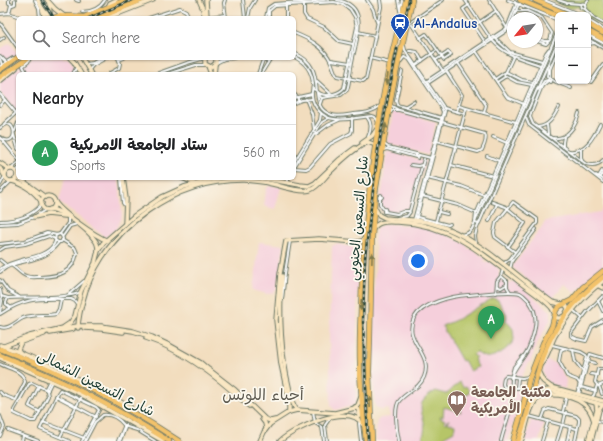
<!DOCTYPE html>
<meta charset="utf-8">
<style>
body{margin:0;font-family:"Comic Neue","Playpen Sans Arabic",sans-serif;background:#f6f6f6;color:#202124}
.controls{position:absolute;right:12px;top:12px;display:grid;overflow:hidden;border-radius:6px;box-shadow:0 1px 3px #0004}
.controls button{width:36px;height:36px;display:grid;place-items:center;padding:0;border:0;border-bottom:1px solid #e0e0e0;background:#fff;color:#202124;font:20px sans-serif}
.compass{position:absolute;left:507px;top:12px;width:36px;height:36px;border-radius:50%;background:#fff;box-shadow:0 1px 3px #0004;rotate:240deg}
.you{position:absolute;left:418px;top:261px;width:14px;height:14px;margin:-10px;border:3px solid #fff;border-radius:50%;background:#1a73e8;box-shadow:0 0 0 6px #1a73e833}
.badge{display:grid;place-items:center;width:26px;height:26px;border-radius:50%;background:#0b8043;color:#fff;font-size:13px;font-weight:700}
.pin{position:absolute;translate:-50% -33px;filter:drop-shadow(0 1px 2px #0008)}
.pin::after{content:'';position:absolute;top:21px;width:14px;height:12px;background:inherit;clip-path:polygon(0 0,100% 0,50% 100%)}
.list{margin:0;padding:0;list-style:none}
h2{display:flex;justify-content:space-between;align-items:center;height:52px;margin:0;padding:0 16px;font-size:17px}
h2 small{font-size:13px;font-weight:400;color:#757577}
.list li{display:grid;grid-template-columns:26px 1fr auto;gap:12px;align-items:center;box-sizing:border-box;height:56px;padding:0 16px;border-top:1px solid #e0e0e0}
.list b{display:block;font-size:15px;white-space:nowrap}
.list p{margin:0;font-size:13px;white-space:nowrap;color:#757577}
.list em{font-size:13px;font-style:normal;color:#757577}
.icon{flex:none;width:22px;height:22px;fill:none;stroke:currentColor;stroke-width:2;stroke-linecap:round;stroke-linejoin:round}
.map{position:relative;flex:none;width:603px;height:441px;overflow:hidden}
.search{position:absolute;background:#fff;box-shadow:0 1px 3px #0004;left:16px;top:16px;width:280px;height:44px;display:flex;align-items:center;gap:10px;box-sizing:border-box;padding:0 14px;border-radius:6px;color:#757577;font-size:15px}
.panel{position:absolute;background:#fff;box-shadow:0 1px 3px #0004;left:16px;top:72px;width:280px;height:108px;border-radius:6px}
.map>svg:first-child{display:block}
</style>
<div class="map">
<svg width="603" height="441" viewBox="0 0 603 441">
<rect width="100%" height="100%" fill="#fbf7ec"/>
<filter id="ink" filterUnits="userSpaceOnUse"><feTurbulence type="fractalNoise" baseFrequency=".025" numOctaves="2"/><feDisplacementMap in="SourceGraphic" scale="8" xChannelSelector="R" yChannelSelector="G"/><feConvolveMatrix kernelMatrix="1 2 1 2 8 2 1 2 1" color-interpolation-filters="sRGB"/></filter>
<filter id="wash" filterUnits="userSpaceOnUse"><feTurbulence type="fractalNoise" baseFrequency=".012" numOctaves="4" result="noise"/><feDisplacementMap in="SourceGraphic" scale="16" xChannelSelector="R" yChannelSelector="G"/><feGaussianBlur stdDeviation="0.9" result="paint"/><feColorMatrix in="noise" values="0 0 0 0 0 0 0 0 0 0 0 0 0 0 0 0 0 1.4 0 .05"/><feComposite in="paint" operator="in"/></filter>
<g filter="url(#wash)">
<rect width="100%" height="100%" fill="#f2ddbe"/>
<g fill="#f5cfdb">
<path d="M10,43L18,54L0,66V49Z"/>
<path d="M31,58H68L76,67L71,74H18V110L16,112L0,93V80Z"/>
<path d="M393,111L436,122L428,155L388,144Z"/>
<path d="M387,151L426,161L410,208L389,214L382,211L379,207L378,200L382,191Z"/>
<path d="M65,178H118L120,188L122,216L116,229L105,237L59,202Z"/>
<path d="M269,186L281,187L275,209L264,206L266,190Z"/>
<path d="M603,209V269L575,292L564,284L552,299L512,267L546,221L600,212Z"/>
<path d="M385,224L408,225L426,228L442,233L462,242L468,246L467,247L469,249L471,248L485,258L484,261L487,263L489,261L499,269V276L503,281L507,283L514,281L551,311V319L538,342L530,363H529L521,378L519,389L520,397L519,399L521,400L508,441H376L377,421L380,418L390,417L389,409L381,410L375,406L373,380V320L376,250L374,240L376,230L378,227Z"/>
<path d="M259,242L284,245L277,288L274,293L267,294L253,290Z"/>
<path d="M336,244L357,248L358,251L356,403L352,406L335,410L331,406L329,337L332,246Z"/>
<path d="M546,360L557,364L566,380L565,389L549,383L545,379L543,372Z"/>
<path d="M531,420L544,423L539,441H525Z"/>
</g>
<g fill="#b6c567" stroke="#6a814e">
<path d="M551,0H603V26L589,18L588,15L585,13V11L577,7C569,11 559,4 551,0Z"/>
<path d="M493,298L498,300L507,315L506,316L507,318L505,319L513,329L514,340C510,348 494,359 485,357C481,356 479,354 476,352L473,355L476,357L474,359L478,367L470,371L464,360L462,361L442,326L456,320Z"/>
<path d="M460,382L463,387L466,386L470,392L456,402L461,412L444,407L443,417L441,416L440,418L445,420L444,422L447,423L448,420H449L448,423L455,425L454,431L445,436L446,439L443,441H421C434,417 405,407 436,391L446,394C453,390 454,386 460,382Z"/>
</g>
</g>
<g filter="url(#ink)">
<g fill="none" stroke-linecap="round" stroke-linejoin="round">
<path stroke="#c8bda2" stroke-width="2" stroke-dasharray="2 1" stroke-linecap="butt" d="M107,0L108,1"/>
<g stroke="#697564" stroke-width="4">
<g id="street">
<path d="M9,0V3L12,5L15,4V0"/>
<path d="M35,0L39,8L40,18"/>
<path d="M76,0L79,1"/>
<path d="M225,0L224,3L226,18"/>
<path d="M243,0L245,18"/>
<path d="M367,0L373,9L377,22"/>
<path d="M398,0L401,15"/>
<path d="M443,0L411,22L412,25L443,71"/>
<path d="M465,0L491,39"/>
<path d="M489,0L507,28"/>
<path d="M508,0L558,20"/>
<path d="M544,0L581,15"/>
<path d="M558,0L567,3L581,4"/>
<circle cx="583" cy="6" r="2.5"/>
<path d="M304,4V14L307,19L324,27L339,41L353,44"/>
<path d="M286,5V18"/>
<path d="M469,5L463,9L485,42"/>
<path d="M585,5L588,0"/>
<path d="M584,8L594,18L603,23"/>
<path d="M400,9L402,0"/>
<path d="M516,11H527L542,18L552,33L550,40L546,44L537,41"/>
<path d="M82,12C91,12 100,8 105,0"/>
<path d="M9,13L11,5"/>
<path d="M0,14L9,13L22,18"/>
<path d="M207,17L225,15"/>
<path d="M149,18L180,8L186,11L189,18"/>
<path d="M248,18L250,8L255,0"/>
<path d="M266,18L268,8L274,4L329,0"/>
<path d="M269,18V11L275,6L334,2L343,4L350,9L355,17L357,27L344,88C340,93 328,97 321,94C317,92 317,90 313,89"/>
<path d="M588,20L603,29"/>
<path d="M0,23L18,48"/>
<path d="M474,26L496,11"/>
<path d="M509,28L513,29"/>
<path d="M358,32L375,36"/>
<path d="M294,33C309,39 324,46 331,62C333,66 334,72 337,76L363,81L366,79L381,7L380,0"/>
<path d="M588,35L603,43"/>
<path d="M420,38L426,34C432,42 438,51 444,60L450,56L451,55L448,52L447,53L436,60"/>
<path d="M495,38L510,52L542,61"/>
<path d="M537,38L544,41H548"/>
<path d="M588,39L603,48"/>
<path d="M0,40L4,37"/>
<path d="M492,40C507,57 521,58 540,65"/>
<path d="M588,44L595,43"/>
<path d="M404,46L405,50L443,106L445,111L416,220"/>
<path d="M409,51H411L417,52L422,61"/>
<path d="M476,51L507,97L524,104"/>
<path d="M294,53C332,68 303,106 332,115C338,117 347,115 353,114C363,113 372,113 380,106"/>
<path d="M0,56L6,62"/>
<path d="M294,57C305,62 312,71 313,84C313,88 311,92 312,96C313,107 323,118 334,119C346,121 360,117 372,116L375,117L378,122"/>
<path d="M261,58L263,60L267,61L272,58"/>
<path d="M370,58L390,63"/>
<path d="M0,59L2,65"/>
<path d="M119,60L124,58"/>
<path d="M331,60L350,63"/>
<path d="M401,61L404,57L409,59L441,107L443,112L414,220"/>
<path d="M216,63L224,59L234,58"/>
<path d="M458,63L486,105L484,113"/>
<path d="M86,64L93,63L101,58"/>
<path d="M416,65L437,50"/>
<path d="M0,66L13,58"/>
<path d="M89,70L93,65L106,58"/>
<path d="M402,71L396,100L397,105L442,118"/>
<path d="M447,72L462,95L457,111"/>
<path d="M506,72L513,57"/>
<path d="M110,73L119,68L120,63L118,58"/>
<path d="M27,74L23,66L28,62L30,58"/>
<path d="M73,74L76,68"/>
<path d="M156,74L187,63L205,58"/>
<path d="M167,74L196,65H204"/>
<path d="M258,74L263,60"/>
<path d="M261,74L269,61"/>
<path d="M284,74H288"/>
<path d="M505,77L504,74L506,72L522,80L533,82"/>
<path d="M549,78L547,76L549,63"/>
<path d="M549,78L551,79L550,82L548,80Z"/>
<path d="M550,78V69L558,50"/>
<path d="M495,79L504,73"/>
<path d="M551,79L556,82L571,88"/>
<path d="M317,81L330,93"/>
<path d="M427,81L507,28L516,5L515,2"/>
<path d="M548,81L542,86L531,113L530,117L533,124L586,164C593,166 599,165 603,160"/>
<path d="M497,82L506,76L517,82L532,85"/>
<path d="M591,82L603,65"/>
<path d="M428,83L506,31L510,27L518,6L520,4"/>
<path d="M538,90L544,81L548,80"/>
<path d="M0,94L16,113"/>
<path d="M294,94L298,98V101"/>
<path d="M294,98L312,94"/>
<path d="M322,98L341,95L347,90C350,81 350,71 352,62C356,39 371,6 337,0"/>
<path d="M306,99L312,114L314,129"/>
<path d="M294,103L302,100L312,99"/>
<path d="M320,104L322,98L319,96L321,94"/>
<path d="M0,105L5,100"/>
<path d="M390,105L399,110H392L391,112"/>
<path d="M406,108V106L414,101"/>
<path d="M444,108L465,114"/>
<path d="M399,110L439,121"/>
<path d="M367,117C372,123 371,131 368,137"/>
<path d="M526,118L529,125L603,182"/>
<path d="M516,122L546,53L549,49"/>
<path d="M4,124L18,111"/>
<path d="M547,125L548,134"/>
<path d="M538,127C550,126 554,116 559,107"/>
<path d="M0,128C16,112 20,150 1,138"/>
<path d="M15,131L18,123"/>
<path d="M316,134L328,125L339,120"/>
<path d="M14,135L18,149"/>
<path d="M0,137L18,159"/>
<path d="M493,137L507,143"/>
<path d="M553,138C567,140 576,126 579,113"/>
<path d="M437,141L478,152L482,150C484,146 487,138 485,134L442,122"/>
<path d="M384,144L388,147L416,154"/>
<path d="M563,147V142L564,137"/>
<path d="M383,150L387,149L416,157"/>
<path d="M581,150V157L582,161"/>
<path d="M569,151C586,153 594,136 600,124"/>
<path d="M416,154L419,155L418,158L416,157Z"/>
<path d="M419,155L431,158"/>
<path d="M487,156L499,161"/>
<path d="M294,162L320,120L321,113"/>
<path d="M411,165L418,166L422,165"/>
<path d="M451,165L493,176"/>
<path d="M294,167L322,122L329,118"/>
<path d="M294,168L306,169L310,167L330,144L351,133L352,130V118"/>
<path d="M11,169L18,163"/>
<path d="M16,172L18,169"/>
<path d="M596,175L603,179"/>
<path d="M599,176L602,171"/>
<path d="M601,177L603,173"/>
<path d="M121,178L123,203L125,206"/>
<path d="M288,178V183"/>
<path d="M427,178L461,186L484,195"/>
<path d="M0,185L5,176"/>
<path d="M0,192L11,181"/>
<path d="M381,195L382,197L381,198L379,197Z"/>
<path d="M422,196L458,205L474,212H477L516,122L459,106"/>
<path d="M380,198V204L384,210"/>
<path d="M492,202L506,207L525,223L508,247"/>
<path d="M410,210L424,159"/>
<path d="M386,212H384V210L385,209L386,212L397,214L405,211H409"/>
<path d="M439,212L447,214"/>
<path d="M476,213L475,223L479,224"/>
<path d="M37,215L47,209"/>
<path d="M417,217L448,225L450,224"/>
<path d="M397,218L407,216L410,212"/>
<path d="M0,221C16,221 31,217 42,204"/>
<path d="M436,221L466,109"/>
<path d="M489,221L497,204"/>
<path d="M0,224L18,223L34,217"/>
<path d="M60,234L68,223V218"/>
<path d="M461,235L468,233L472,229L558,31"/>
<path d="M63,236L70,226L77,224"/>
<path d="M476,243L475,236L477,228L558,41"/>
<path d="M0,244L25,241L47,233L57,235"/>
<path d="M0,250L5,247L25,244L49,236L55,239"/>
<path d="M0,260L5,264"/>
<path d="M503,264L510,259L537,223V219L513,202L496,223L494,233L495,237L515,252"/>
<path d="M11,265C17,268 20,274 26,276C30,278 36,277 41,277C59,276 73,273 77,253L75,248L62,240"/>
<path d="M0,269C15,257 45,260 54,244C56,241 55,238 56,235L60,234L62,236L63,239L61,242H58L55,240"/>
<path d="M510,269L512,261L536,229"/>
<path d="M0,272C13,260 30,263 45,255C51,252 55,247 59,242"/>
<path d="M501,276L507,281"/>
<path d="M0,280L8,291L19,297"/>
<path d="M507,281V287L510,292"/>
<path d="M497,286L501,288L506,285"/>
<path d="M0,289L2,301L0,312"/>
<path d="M496,293L497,281L501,276L503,269"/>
<path d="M68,295L84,281"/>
<path d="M1,296L8,298C23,297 71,299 80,292"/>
<path d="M603,296L587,312L571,333V336L577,339L586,341L592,327L603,320"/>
<path d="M8,298L6,302V304L10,307"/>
<path d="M282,300L285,273L290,241"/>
<path d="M598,301L603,311"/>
<path d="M573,310L582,318"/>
<path d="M0,314C27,296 40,299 71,299L75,301L77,304"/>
<path d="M0,327C9,330 15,322 23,318C34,314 45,316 56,314L59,309L61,299"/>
<path d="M552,345L581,352L586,355L587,357L577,394"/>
<path d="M565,348L561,350L559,361L567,376L577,380L580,384"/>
<path d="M573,350L575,361L583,371"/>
<path d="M588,361L595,363"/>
<path d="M0,364C9,369 23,370 25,382L16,400L3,395L0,392"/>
<path d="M603,369H598L595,382L598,386L603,384"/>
<path d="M591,374L597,375"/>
<path d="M511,378L514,367L523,356"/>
<path d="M39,386L29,406L40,412"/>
<path d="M599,386L602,394"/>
<path d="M581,387L596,391"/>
<path d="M46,388L49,382"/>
<path d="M510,388L511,400"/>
<path d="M517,388L518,378"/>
<path d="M45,389L32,383L29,384L14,410V413L31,421H35L48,396L47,391"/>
<path d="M46,389H47L48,390H46Z"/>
<path d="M48,389L51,383"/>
<path d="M525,392L520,388L504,387L503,384L504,378L506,376L522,378L529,377"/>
<path d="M579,394L590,354L603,358"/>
<path d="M56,396L96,417"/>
<path d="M592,397L594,395L597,385"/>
<path d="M313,411L315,423L322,427L324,441"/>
<path d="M563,411L566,398"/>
<path d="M0,416L4,427L0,436"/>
<path d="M529,416L577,429"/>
<path d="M542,419L545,411L549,409L576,416L579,419V422L575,441"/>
<path d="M597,421L603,422"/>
<path d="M43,422L84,438"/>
<path d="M359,423L361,441"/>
<rect x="124" y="425" width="2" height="2"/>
<path d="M563,425L566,412"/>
<path d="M127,427L137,430L155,441"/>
<path d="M8,430L38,441"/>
<path d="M60,437L83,394"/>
<path d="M22,441L23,436"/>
<path d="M69,441L40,429L58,393L60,390L96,407L99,410L82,441"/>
<path d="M85,441L95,422L103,415C112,414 119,419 124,425"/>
<path d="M118,441L124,427"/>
<path d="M120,441L125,428"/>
<path d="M327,441L325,425L330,418"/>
<path d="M399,441C397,432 393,406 400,400C408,391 419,389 424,377C434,353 402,341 414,318C422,303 452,296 468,295C480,294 509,290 520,293C524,295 526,298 529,301C540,316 535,332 529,347C525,357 517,364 513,373C510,382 513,391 512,400C510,414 504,428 501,441"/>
<path d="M542,441L548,421"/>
<path d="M557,441L562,425"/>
<path d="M567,441L570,427"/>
</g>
</g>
<g stroke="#697564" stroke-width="5.5">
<g id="secondary">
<path d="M38,0L42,8L45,18"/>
<path d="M47,0L55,9L64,16"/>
<path d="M199,0L203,9L205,18"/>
<path d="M206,0L207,18"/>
<path d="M108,7L110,3L116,0"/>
<path d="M42,8L47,14L50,13L49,3"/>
<path d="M107,18L153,0"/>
<path d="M70,58L74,62L81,74"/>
<path d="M82,58L91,74"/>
<path d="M205,58V64L211,67L216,63V58"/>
<path d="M208,66L211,74"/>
<path d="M214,74L215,65"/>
<path d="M0,81L16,68"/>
<path d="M362,143L372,136L377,129"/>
<path d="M0,163L9,169"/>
<path d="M0,168L4,175"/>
<circle cx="11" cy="175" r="6"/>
<path d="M19,178L45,197"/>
<path d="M123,178L126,199L125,224"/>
<path d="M182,178L194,183"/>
<path d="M261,178L300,185L309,186L315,183L339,160L355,148"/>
<path d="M12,181C24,184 36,192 42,203"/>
<circle cx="48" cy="203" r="7"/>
<path d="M55,202C62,213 95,236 108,241"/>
<path d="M375,208L379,215L385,218C402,220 418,219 434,224C477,236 516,276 552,302L566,305L568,309L566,313"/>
<path d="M50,209C62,210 87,229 94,239C97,242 98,246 98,250"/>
<path d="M34,217L48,214L65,216"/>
<path d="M373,229C379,220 388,222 398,222C448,224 480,251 517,280C528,289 542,297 551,307C554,310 554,315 557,318H560L564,316"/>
<path d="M282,276C279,313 280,350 289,387C291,395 291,404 297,410"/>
<path d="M597,285L603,288"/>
<path d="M64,327L70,323L75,316L81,291L95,263L98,251L103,243L134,216L162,197L184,187L218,178"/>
<path d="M78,328C78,315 82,303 86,290C109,226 176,179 244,180C252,181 260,181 268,183C279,185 299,193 310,190C319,187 325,176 332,170C342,160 355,148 368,142L373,144"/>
<path d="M84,328L102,329L123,332"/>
<path d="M50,333L73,329"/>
<path d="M146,338C183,350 221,380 249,406"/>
<path d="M0,345C45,361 88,384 130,407"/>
<path d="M4,346L30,336L63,328L78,326H101L133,331L152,337L169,345L201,363L208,369L235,390L265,419L271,421L275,420"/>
<path d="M20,353L18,349L21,342L44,334"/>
<path d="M0,358L82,395L163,441"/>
<path d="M541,364C548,357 550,345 555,336C567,315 583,296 603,281"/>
<path d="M538,371L543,381L551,387L603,401"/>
<path d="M532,397L540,391L550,390L603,405"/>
<path d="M355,407L359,410L360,416L358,418"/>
<path d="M289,412V402L281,364L276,320L280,274L286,241L319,239L357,242L362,241L365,238"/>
<path d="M262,419L265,423L266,428"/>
<path d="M260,441L264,432L270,424L289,412L297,410L335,413L355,408L358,405L361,397"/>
<path d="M280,441C295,428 350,401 363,425"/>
<path d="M521,441C527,429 527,411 536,400C545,390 572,396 582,403C589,407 592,414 594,421"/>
<path d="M588,441L597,410L596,403"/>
<path d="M591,441L599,410L603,405"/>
</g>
</g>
<g stroke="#697564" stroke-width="6">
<g id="primary">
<path d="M520,0L558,16"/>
<path d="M535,0L569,15"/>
<path d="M67,16L84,17L125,0"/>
<path d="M53,18L59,16L69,17"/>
<path d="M98,18L142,0"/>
<path d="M588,24L603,33"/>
<path d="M588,31L603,39"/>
<path d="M0,70L18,57"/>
<path d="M0,77L28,58"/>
<path d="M0,349C61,372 125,405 179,441"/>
<path d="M0,355C59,378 115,407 169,441"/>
<path d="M366,441C363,415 360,389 360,363C359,336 361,310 362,284C367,189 379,92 406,0"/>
<path d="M372,441L369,372L370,338L372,237L375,194L392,92L412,0"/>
<path d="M513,441L523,407L529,379L543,343L552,326L556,310L560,306L572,300L583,287L603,271"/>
<path d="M518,441C529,414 533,385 542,358C554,325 576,298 603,277"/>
</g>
</g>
<use href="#street" stroke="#fff" stroke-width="2"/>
<use href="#secondary" stroke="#fae7c3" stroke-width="3.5"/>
<use href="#primary" stroke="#f3c26a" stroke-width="4.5"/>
<g stroke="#1f3d34" stroke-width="2.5">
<g id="rail">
<path d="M42,0L54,18"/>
<path d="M89,18L132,0"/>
<path d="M403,30L409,0"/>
<path d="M368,441L363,321L365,257L378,149L397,49"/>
</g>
</g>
<use href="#rail" stroke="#fbf7ec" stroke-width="1" stroke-dasharray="3" stroke-linecap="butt"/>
</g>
<defs><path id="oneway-solid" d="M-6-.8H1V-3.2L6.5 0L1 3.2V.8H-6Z"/></defs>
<g fill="#7e794c">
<use href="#oneway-solid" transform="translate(387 79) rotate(100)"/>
<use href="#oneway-solid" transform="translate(385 129) rotate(-81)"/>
<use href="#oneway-solid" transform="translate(372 258) rotate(-88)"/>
<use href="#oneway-solid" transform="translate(361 305) rotate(93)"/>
<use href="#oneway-solid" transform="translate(370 402) rotate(-92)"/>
</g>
</g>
<defs>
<g id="station-pin" transform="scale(1)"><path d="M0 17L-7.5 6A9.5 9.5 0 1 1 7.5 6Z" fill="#1a4fb4" stroke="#fbf7ec"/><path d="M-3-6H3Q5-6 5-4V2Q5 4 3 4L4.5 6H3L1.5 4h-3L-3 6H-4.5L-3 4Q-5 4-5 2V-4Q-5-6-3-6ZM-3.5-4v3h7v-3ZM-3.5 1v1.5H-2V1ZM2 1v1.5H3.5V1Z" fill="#fff"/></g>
<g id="library-pin" transform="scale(1)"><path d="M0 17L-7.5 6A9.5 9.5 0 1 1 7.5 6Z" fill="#8d6e63" stroke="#fbf7ec"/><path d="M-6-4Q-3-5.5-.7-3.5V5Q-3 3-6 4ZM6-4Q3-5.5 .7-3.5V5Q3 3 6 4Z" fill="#fff"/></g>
</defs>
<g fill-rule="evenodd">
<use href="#station-pin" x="400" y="23"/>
<use href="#library-pin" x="457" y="400"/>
</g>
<g text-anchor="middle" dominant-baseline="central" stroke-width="3.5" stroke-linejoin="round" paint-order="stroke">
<g font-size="14" font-weight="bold" fill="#164399" stroke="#fbf7ec" text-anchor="start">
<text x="414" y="23">Al-Andalus</text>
</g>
<g font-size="14" fill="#1f3d34" stroke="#fbf7ec">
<text transform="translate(358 218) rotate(-85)">شارع التسعين الجنوبي</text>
<text transform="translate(96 383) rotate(27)">شارع التسعين الشمالى</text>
</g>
<g font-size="14" font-weight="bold" fill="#785e54" stroke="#fbf7ec" text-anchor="start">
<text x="471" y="392">مكتبة الجامعة<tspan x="471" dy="16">الأمريكية</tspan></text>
</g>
<g font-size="16" fill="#615e54" stroke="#fbf7ec">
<text x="263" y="395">أحياء اللوتس</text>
</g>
</g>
</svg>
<div class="controls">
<button>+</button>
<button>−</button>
</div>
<svg class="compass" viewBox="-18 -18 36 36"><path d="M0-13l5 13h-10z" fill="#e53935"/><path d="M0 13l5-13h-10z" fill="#757577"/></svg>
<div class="you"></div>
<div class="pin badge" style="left:491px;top:339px;background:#2e9e5b">A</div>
<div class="search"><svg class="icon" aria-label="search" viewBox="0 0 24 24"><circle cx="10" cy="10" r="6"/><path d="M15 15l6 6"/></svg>Search here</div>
<section class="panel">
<h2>Nearby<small></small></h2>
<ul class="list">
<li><span class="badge" style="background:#2e9e5b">A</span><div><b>ستاد الجامعة الامريكية</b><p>Sports</p></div><em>560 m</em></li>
</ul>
</section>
</div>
